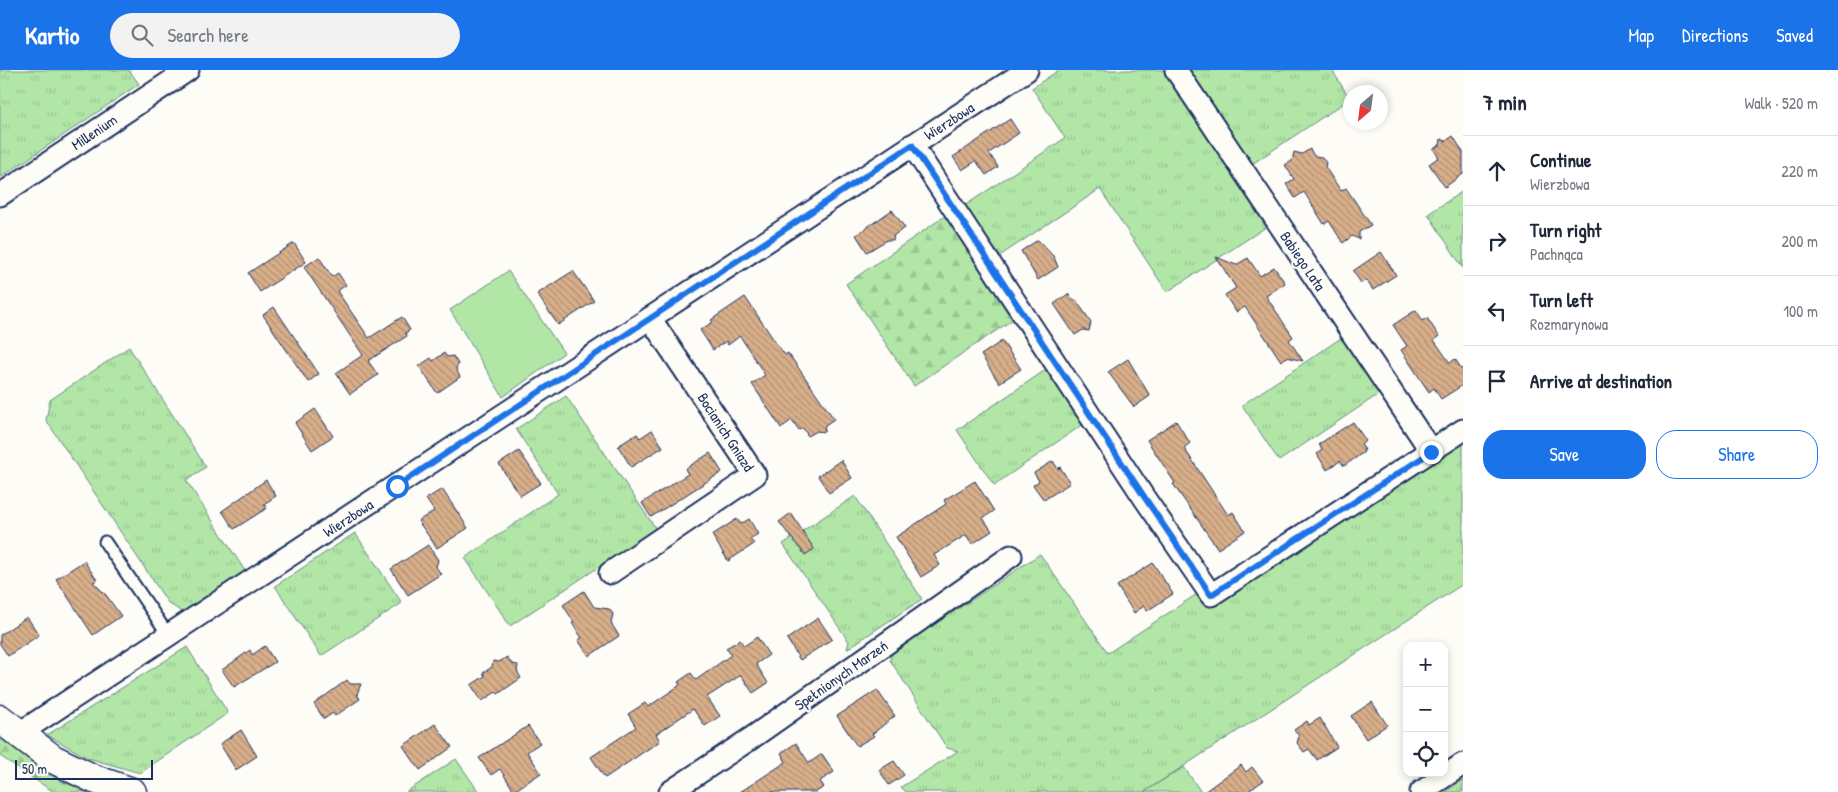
<!DOCTYPE html>
<meta charset="utf-8">
<style>
body{margin:0;font-family:"Patrick Hand",sans-serif;background:#f2f2f3;color:#1f2937}
.controls{position:absolute;right:15px;bottom:15px;display:grid;overflow:hidden;border-radius:10px;box-shadow:0 2px 8px #0003}
.controls button{width:45px;height:45px;display:grid;place-items:center;padding:0;border:0;border-bottom:1px solid #e0e1e3;background:#fff;color:#1f2937;font:25px sans-serif}
.compass{position:absolute;left:1343px;top:15px;width:45px;height:45px;border-radius:50%;background:#fff;box-shadow:0 2px 8px #0003;rotate:208deg}
.scale{position:absolute;left:15px;bottom:12px;width:138px;box-sizing:border-box;padding-left:5px;border:2px solid #1b2f5e;border-top:0;font-size:14px;line-height:18px;white-space:nowrap;color:#1b2f5e;-webkit-text-stroke:4px #fdfcf7;paint-order:stroke}
.stop{position:absolute;width:15px;height:15px;margin:-11px;border:4px solid #1a73e8;border-radius:50%;background:#fff}
.stop.end{background:#1a73e8;border-color:#fff;box-shadow:0 1px 5px #0008}
.list{margin:0;padding:0;list-style:none}
h2{display:flex;justify-content:space-between;align-items:center;height:65px;margin:0;padding:0 20px;font-size:21px}
h2 small{font-size:16px;font-weight:400;color:#747a83}
.list li{display:grid;grid-template-columns:32px 1fr auto;gap:15px;align-items:center;box-sizing:border-box;height:70px;padding:0 20px;border-top:1px solid #e0e1e3}
.list b{display:block;font-size:19px;white-space:nowrap}
.list p{margin:0;font-size:16px;white-space:nowrap;color:#747a83}
.list em{font-size:16px;font-style:normal;color:#747a83}
.actions{display:flex;gap:10px;padding:15px 20px}
.actions a{flex:1;padding:11px 0;border:1px solid #1a73e8;border-radius:20px;text-align:center;font-size:18px;color:#1a73e8}
.actions .main{background:#1a73e8;color:#fff}
.icon{flex:none;width:28px;height:28px;fill:none;stroke:currentColor;stroke-width:2;stroke-linecap:round;stroke-linejoin:round}
.map{position:relative;flex:none;width:1463px;height:722px;overflow:hidden}
header{display:flex;align-items:center;gap:30px;box-sizing:border-box;height:70px;padding:0 25px;background:#1a73e8;color:#fff}
header strong{font-size:24px}
nav{display:flex;gap:28px;margin-inline-start:auto;font-size:18px}
.search{width:350px;height:45px;background:#f2f2f3;display:flex;align-items:center;gap:12px;box-sizing:border-box;padding:0 18px;border-radius:28px;color:#747a83;font-size:19px}
main{display:flex}
aside{flex:1;background:#fff}
.map>svg:first-child{display:block}
</style>
<header>
<strong>Kartio</strong>
<div class="search"><svg class="icon" aria-label="search" viewBox="0 0 24 24"><circle cx="10" cy="10" r="6"/><path d="M15 15l6 6"/></svg>Search here</div>
<nav><a>Map</a><a>Directions</a><a>Saved</a></nav>
</header>
<main>
<div class="map">
<svg width="1463" height="722" viewBox="0 0 1463 722">
<defs>
<pattern id="grass-tufts" width="24" height="20" patternUnits="userSpaceOnUse" patternTransform="scale(1.25)"><rect width="24" height="20" fill="#b1e6a7"/><path d="M3 7l-1-3M5 7V3M7 7l1-3M15 17l-1-3M17 17v-4M19 17l1-3" fill="none" stroke="#98c692"/></pattern>
<pattern id="forest-firs" width="22" height="20" patternUnits="userSpaceOnUse" patternTransform="scale(1.25)"><rect width="22" height="20" fill="#b1e6a7"/><path d="M5 1l3.5 6h-7zM16 11l3.5 6h-7z" fill="#98c692"/></pattern>
<pattern id="building-back-hatch" width="6" height="6" patternUnits="userSpaceOnUse" patternTransform="scale(1.25)"><rect width="6" height="6" fill="#d9af8a"/><path d="M-1 5l2 2M0 0l6 6M5-1l2 2" fill="none" stroke="#af8f74"/></pattern>
</defs>
<rect width="100%" height="100%" fill="#fdfcf7"/>
<filter id="ink" filterUnits="userSpaceOnUse"><feTurbulence type="fractalNoise" baseFrequency=".02" numOctaves="2"/><feDisplacementMap in="SourceGraphic" scale="10" xChannelSelector="R" yChannelSelector="G"/><feConvolveMatrix kernelMatrix="1 2 1 2 8 2 1 2 1" color-interpolation-filters="sRGB"/></filter>
<g filter="url(#ink)">
<g fill="url(#grass-tufts)" stroke="#668a82">
<path d="M0,0H129L139,14L0,108Z"/>
<path d="M1059,0H1163L1266,157L1167,222L1100,119L998,187L963,137L1065,68L1032,18Z"/>
<path d="M1189,0H1332L1350,29L1252,94Z"/>
<path d="M1463,121V198L1428,144Z"/>
<path d="M1341,268L1379,324L1279,391L1242,335Z"/>
<path d="M129,277L206,397L186,410L245,501L182,542L168,533L46,350L50,330Z"/>
<path d="M1050,297L1085,353L994,415L957,360Z"/>
<path d="M566,326L656,459L510,556L465,488L558,424L516,359Z"/>
<path d="M1463,367V514L1144,722H906L901,717L958,681L947,678L890,590L892,583L1040,484L1108,583L1197,524L1205,535Z"/>
<path d="M855,426L922,529L847,579L849,572L783,474Z"/>
<path d="M355,463L402,533L321,586L275,516Z"/>
<path d="M187,577L228,643L140,703L88,688L47,665Z"/>
<path d="M456,689L479,722H406Z"/>
<path d="M45,700L62,712L92,722H54L34,709Z"/>
<path d="M1463,710V722H1445Z"/>
</g>
<g fill="url(#forest-firs)" stroke="#668a82">
<path d="M948,144L1015,248L914,316L846,214Z"/>
<path d="M0,664L45,700L34,709L0,686Z"/>
</g>
<g fill="#b1e6a7" stroke="#668a82">
<path d="M508,201L564,283L503,327L450,240Z"/>
<path d="M1184,697L1201,722H1144Z"/>
</g>
<g fill="url(#building-back-hatch)" stroke="#1b2f5e">
<path d="M1010,49L1019,63L989,83L998,97L986,105L976,91L962,100L953,87Z"/>
<path d="M1453,66L1463,82V104L1445,117L1429,94L1439,87L1433,79L1440,75L1441,69L1446,71Z"/>
<path d="M1310,79L1314,86L1322,87L1326,93L1325,97L1341,121L1346,118L1371,155L1359,162V169L1352,166L1343,173L1329,151L1324,154L1304,122L1295,128L1286,114L1294,109L1285,95L1292,91L1294,82L1302,84Z"/>
<path d="M892,140L905,158L894,165L893,170H887L867,182L856,165Z"/>
<path d="M1038,170L1054,187L1058,197L1038,210L1021,181Z"/>
<path d="M294,173L306,192L260,222L248,203Z"/>
<path d="M1381,182L1396,205L1373,220L1366,210L1361,213L1353,201Z"/>
<path d="M319,187L332,207L338,203L346,215L337,221L369,268L402,247L410,260L405,263L407,266L368,291L378,305L350,324L336,303L363,285L304,197Z"/>
<path d="M1216,187L1236,195L1248,188L1260,206L1274,197L1285,213L1266,226L1293,267L1289,270L1303,291L1287,287L1281,291L1245,237L1236,242L1225,225L1236,218Z"/>
<path d="M573,201L594,231L558,255L537,224Z"/>
<path d="M1068,224L1074,231L1076,230L1091,252L1089,261L1083,260L1075,265L1054,234Z"/>
<path d="M745,227L776,273L785,285L788,283L834,349L825,355L824,362L817,361L808,366L803,358L799,360L792,350L781,358L752,314L765,305L740,266L728,275L726,271L713,280L700,260L713,252L711,250Z"/>
<path d="M274,237L319,304L308,312L263,245Z"/>
<path d="M1416,240L1423,251L1427,248L1439,266L1434,270L1450,293L1455,289L1463,301V315L1441,329L1434,318L1429,322L1401,280L1407,276L1393,255Z"/>
<path d="M1002,271L1021,299L999,313L981,285Z"/>
<path d="M444,283L447,287L453,286L458,294L456,299L460,307L437,323L419,296L431,288L433,291Z"/>
<path d="M1128,289L1150,326L1134,337L1108,302Z"/>
<path d="M315,339L333,366L312,380L295,353Z"/>
<path d="M1176,351L1190,373L1184,378L1228,445L1233,442L1245,461L1218,479L1173,414L1175,413L1147,370Z"/>
<path d="M1353,352L1366,371L1361,374L1365,380H1363L1364,382L1344,396L1340,391L1327,400L1317,384L1322,380L1319,374Z"/>
<path d="M652,360L663,377L631,397L618,376L637,364L640,368Z"/>
<path d="M519,381L541,413L520,426L499,394Z"/>
<path d="M710,383L722,402L651,447L642,433L688,404L685,399Z"/>
<path d="M841,390L852,408L829,423L818,406Z"/>
<path d="M1053,391L1058,399L1060,397L1070,413L1044,430L1033,415L1039,411L1034,403Z"/>
<path d="M266,410L276,426L264,434L267,438L234,459L222,441Z"/>
<path d="M975,411L994,441L983,448L992,461L972,474L966,465L934,485L940,495L921,507L896,467L946,434L944,430Z"/>
<path d="M442,419L468,458L437,478L418,451L434,441L426,429Z"/>
<path d="M791,443L814,479L805,485L779,452Z"/>
<path d="M737,449L741,454L749,449L758,464L750,469L754,474L728,491L712,465Z"/>
<path d="M428,475L438,490L436,497L441,504L408,525L391,499Z"/>
<path d="M84,491L97,510L93,512L106,525L121,546L93,565L56,509Z"/>
<path d="M1153,493L1173,524L1147,541L1144,536L1134,543L1117,516Z"/>
<path d="M584,521L594,537L609,539L613,544L611,553L619,566L589,586L578,570L582,568L572,553L574,552L563,535Z"/>
<path d="M27,547L39,565L8,586L0,574V565Z"/>
<path d="M818,548L832,569L800,590L787,569Z"/>
<path d="M757,567L769,585L756,594L768,613L753,623L741,605L707,627L720,646L705,656L693,639L656,664L660,671L605,708L591,687L636,657L628,644L645,633L648,637L680,615L678,612L691,603L696,610L731,585L726,578L740,570L744,576Z"/>
<path d="M265,576L275,592L234,617L222,600L250,580L252,585Z"/>
<path d="M507,587L512,594L518,595L517,601L521,608L498,624L496,622L482,631L471,615L485,606L483,603L492,597L493,591L499,592Z"/>
<path d="M347,610L350,614H361L357,624L360,629L335,646L333,643L324,649L314,634Z"/>
<path d="M877,620L895,646L872,664L874,666L857,676L837,646Z"/>
<path d="M1372,632L1387,655L1366,669L1351,646Z"/>
<path d="M1320,648L1337,677L1317,690L1309,679L1304,682L1297,673L1299,666L1294,660L1307,651L1309,655Z"/>
<path d="M435,654L452,677L420,700L403,676Z"/>
<path d="M528,656L540,673L527,682L541,703L514,721L500,699L491,705L479,688Z"/>
<path d="M241,660L257,686L236,700L220,674Z"/>
<path d="M796,673L809,693L822,684L834,702L820,711L824,717L816,722H740L786,692L781,683Z"/>
<path d="M894,691L904,705L889,715L879,700Z"/>
<path d="M1241,695L1246,702L1252,697L1263,711L1247,722H1204Z"/>
</g>
<g fill="none" stroke-linecap="round" stroke-linejoin="round">
<g stroke="#1b2f5e" stroke-width="15">
<path id="service" d="M105,472L169,566"/>
</g>
<g stroke="#1b2f5e" stroke-width="25">
<g id="minor">
<path d="M1176,0L1431,381"/>
<path d="M912,75L1145,429L1211,525L1463,360"/>
<path d="M0,125L188,0"/>
<path d="M610,503L755,405L650,248"/>
<path d="M20,666L29,657L1027,0"/>
<path d="M670,722L750,669L1011,486"/>
<path d="M1421,722L1463,694"/>
</g>
</g>
<g stroke="#1b2f5e" stroke-width="31">
<path id="tertiary" d="M0,649L53,689L94,709L132,722"/>
</g>
<use href="#service" stroke="#fdfcf7" stroke-width="11"/>
<use href="#minor" stroke="#fdfcf7" stroke-width="21"/>
<use href="#tertiary" stroke="#fdfcf7" stroke-width="28"/>
</g>
</g>
<g fill="none" stroke-linecap="round" stroke-linejoin="round" filter="url(#ink)">
<path stroke="#1a73e8" stroke-width="6" d="M397,416L912,75L1145,428L1211,525L1431,382"/>
</g>
<g text-anchor="middle" dominant-baseline="central" stroke-width="4" stroke-linejoin="round" paint-order="stroke">
<g font-size="15" fill="#1b2f5e" stroke="#fdfcf7">
<text transform="translate(949 51) rotate(-33)">Wierzbowa</text>
<text transform="translate(94 62) rotate(-34)">Millenium</text>
<text transform="translate(1303 191) rotate(56)">Babiego Lata</text>
<text transform="translate(726 362) rotate(57)">Bocianich Gniazd</text>
<text transform="translate(348 448) rotate(-33)">Wierzbowa</text>
<text transform="translate(841 605) rotate(-35)">Spełnionych Marzeń</text>
</g>
</g>
</svg>
<div class="controls">
<button>+</button>
<button>−</button>
<button><svg class="icon" aria-label="locate" viewBox="0 0 24 24"><circle cx="12" cy="12" r="6"/><path d="M12 2v4M12 18v4M2 12h4M18 12h4"/></svg></button>
</div>
<svg class="compass" viewBox="-18 -18 36 36"><path d="M0-13l5 13h-10z" fill="#e53935"/><path d="M0 13l5-13h-10z" fill="#747a83"/></svg>
<div class="scale">50 m</div>
<div class="stop" style="left:397px;top:416px"></div>
<div class="stop end" style="left:1431px;top:382px"></div>
</div>
<aside>
<h2>7 min<small>Walk · 520 m</small></h2>
<ul class="list">
<li><svg class="icon" aria-label="ahead" viewBox="0 0 24 24"><path d="M12 20V5M6 11l6-6 6 6"/></svg><div><b>Continue</b><p>Wierzbowa</p></div><em>220 m</em></li>
<li><svg class="icon" aria-label="right" viewBox="0 0 24 24"><path d="M7 20v-9h11M14 6l5 5-5 5"/></svg><div><b>Turn right</b><p>Pachnąca</p></div><em>200 m</em></li>
<li><svg class="icon" aria-label="left" viewBox="0 0 24 24"><path d="M17 20v-9H6M10 6l-5 5 5 5"/></svg><div><b>Turn left</b><p>Rozmarynowa</p></div><em>100 m</em></li>
<li><svg class="icon" aria-label="arrive" viewBox="0 0 24 24"><path d="M6 21V4h12l-3 4 3 4H6"/></svg><div><b>Arrive at destination</b></div></li>
</ul>
<div class="actions"><a class="main">Save</a><a>Share</a></div>
</aside>
</main>
